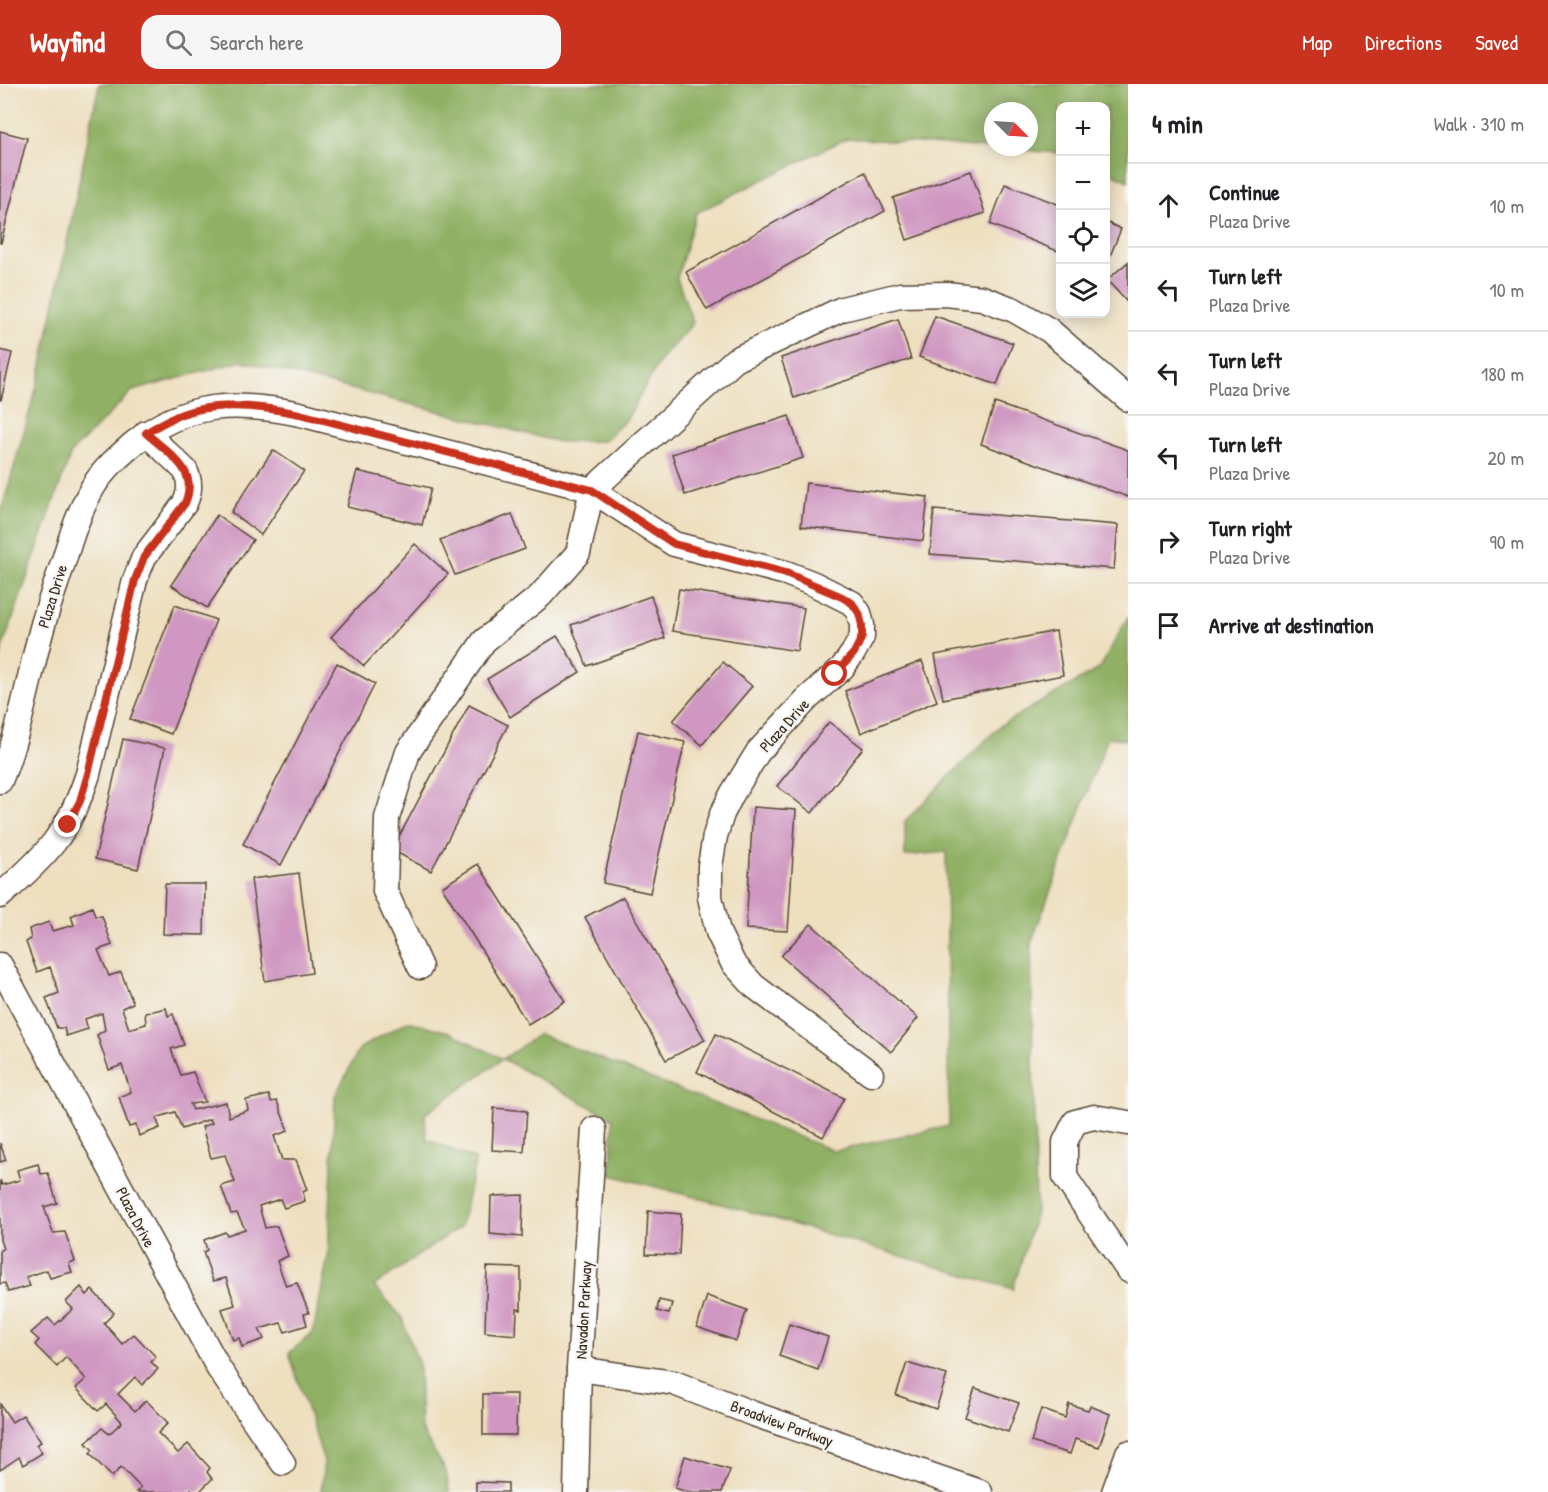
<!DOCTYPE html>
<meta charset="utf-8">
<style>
body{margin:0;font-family:"Patrick Hand",sans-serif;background:#f6f6f6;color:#202124}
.controls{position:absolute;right:18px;top:18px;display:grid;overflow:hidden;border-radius:12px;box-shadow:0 3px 15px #0003}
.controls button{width:54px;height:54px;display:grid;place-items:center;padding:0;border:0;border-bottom:2px solid #e0e0e0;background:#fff;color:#202124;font:30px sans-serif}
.compass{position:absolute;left:984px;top:18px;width:54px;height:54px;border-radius:50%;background:#fff;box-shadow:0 3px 15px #0003;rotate:114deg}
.stop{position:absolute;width:18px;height:18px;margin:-14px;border:4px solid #c8321e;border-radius:50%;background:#fff}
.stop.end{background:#c8321e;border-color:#fff;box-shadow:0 2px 6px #0008}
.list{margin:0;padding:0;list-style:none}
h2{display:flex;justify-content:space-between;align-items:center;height:78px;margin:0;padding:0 24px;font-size:26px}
h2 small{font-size:20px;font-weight:400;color:#757577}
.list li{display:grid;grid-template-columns:39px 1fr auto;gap:18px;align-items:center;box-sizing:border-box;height:84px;padding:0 24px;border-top:2px solid #e0e0e0}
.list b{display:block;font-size:22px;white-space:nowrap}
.list p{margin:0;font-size:20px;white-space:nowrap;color:#757577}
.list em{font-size:20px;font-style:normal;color:#757577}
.icon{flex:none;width:33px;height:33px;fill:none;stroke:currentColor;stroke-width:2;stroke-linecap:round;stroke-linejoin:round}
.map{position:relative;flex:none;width:1128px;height:1408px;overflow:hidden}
header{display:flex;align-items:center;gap:36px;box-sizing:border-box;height:84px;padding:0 30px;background:#c8321e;color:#fff}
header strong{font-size:28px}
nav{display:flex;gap:33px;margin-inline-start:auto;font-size:21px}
.search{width:420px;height:54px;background:#f6f6f6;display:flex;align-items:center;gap:15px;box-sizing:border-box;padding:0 21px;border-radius:18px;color:#757577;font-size:22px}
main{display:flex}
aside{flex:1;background:#fff}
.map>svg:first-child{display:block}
</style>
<header>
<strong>Wayfind</strong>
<div class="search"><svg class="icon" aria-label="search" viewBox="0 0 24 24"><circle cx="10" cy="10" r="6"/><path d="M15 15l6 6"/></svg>Search here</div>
<nav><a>Map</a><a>Directions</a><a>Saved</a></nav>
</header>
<main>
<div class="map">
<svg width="1128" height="1408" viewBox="0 0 1128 1408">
<rect width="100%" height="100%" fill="#f6f6f2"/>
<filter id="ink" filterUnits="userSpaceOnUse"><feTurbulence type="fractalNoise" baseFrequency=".0167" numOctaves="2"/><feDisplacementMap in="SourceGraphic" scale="12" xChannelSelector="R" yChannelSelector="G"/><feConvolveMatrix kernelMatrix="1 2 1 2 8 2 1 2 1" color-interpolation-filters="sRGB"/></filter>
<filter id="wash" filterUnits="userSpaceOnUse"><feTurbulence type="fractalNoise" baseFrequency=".008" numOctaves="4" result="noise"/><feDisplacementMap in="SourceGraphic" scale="24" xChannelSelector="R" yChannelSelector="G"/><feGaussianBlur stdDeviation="1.35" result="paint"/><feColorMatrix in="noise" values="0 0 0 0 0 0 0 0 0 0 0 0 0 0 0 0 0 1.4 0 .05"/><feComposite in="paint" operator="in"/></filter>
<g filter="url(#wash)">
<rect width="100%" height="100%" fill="#eedfbf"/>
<g fill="#90b165" stroke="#666e42" stroke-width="1.5" fill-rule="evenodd">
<path d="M99,0H1128V97L1106,86V22H1060V69L847,54L696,129L677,194L693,239L661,275L627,335L604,357L559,358L242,277L132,307L71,369L3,562L0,577V432L40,291ZM993,27H1029V63H993Z"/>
<path d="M1128,533V656L1108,653L1031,859L1036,1128L1013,1205L762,1131L611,1091L613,1035L503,975L425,1030L427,1055L476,1076L461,1142L374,1202L401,1232L419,1281L421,1346L446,1387L449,1408H321L324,1377L289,1269L313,1249L328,1173L335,1012L360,964L408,937L449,948L503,975L539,950L834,1067L949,1042L946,768L905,772V737L1001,641L1100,584Z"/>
</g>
<g id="blocks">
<g fill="#cf97c1">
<path d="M0,47L27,54L1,159H0Z"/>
<path d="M971,87L985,129L907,156L893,114Z"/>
<path d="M865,88L885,127L707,226L686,188Z"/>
<path d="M1005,100L1060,121V168L990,140Z"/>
<path d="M1106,138L1121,145L1106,182Z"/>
<path d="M1128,178V219L1107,196Z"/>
<path d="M935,232L1013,259L997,301L919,273Z"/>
<path d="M898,235L911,275L794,314L781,274Z"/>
<path d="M0,266L12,269L1,316H0Z"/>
<path d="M995,319L1128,366V413L981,360Z"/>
<path d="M789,332L803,374L685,411L672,370Z"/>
<path d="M273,366L304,387L261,451L231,428Z"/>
<path d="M357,387L431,404L422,441L347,423Z"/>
<path d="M806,399L928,413L923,457L801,442Z"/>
<path d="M934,426L1118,441L1114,485L930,470Z"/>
<path d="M512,430L525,465L455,491L440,456Z"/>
<path d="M217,431L253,456L207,524L171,501Z"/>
<path d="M415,460L448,490L364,582L331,553Z"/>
<path d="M679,505L804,524L797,567L672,547Z"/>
<path d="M651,512L665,554L587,582L571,541Z"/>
<path d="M175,521L216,536L171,650L130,635Z"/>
<path d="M1056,547L1063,591L943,615L935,571Z"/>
<path d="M557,552L580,588L510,633L487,595Z"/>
<path d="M922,577L937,617L861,649L845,607Z"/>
<path d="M723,578L752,602L702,661L673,637Z"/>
<path d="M337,579L375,600L281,781L243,760Z"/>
<path d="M469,621L508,641L431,787L392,766Z"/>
<path d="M829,638L863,664L812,729L777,702Z"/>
<path d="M638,647L685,658L650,809L603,799Z"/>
<path d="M123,655L165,664L138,785L95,775Z"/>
<path d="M753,723L796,726L788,847L746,845Z"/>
<path d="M478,780L565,917L528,940L442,803Z"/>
<path d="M299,789L312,889L265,897L251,795Z"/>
<path d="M165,800H205L204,851L163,850Z"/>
<path d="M623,813L705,956L666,976L585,833Z"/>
<path d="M92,823L95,832H102L112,861L98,866L109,892L121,888L133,919L122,924L129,945L146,940L145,929L166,924L168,932L173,930L184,961L171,965L181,991L193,988L205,1018L190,1020L193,1026L226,1018L229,1033L248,1026L246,1016L269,1011L271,1018L277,1017L288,1047L274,1052L282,1076H296L307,1106L303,1108L305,1117L284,1124L280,1115L259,1122L265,1144L277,1142L288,1172L277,1177L286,1202L297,1199L309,1229L304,1230L307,1241L285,1248L281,1239L259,1245L264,1255L242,1263L239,1254L233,1256L222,1225L235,1221L226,1194L213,1197L203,1168L207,1166L204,1156L225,1148L227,1151L245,1145L237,1129L231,1130L221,1102L235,1098L225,1071L211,1074L202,1043L212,1039L210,1035L182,1045L175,1028L156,1034L160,1044L139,1052L136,1041L129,1043L119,1013L131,1008L122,981L109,986L97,951L105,946L102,929L85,935L88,945L66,952L64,944H57L46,914L59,909L50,883L37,888L26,858L31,855L29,845L49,838L52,847L74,841L71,832Z"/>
<path d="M811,840L918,934L891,968L781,872Z"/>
<path d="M716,950L844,1014L823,1053L697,988Z"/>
<path d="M494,1024L527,1027L524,1068L492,1066Z"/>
<path d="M0,1059L6,1076L0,1078Z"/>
<path d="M38,1080L41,1090L48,1089L57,1119L44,1123L53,1149L65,1148L75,1177L69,1179L72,1188L50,1194L47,1186L26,1193L30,1202L8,1208L5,1199L0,1200V1166L3,1165L0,1156V1096L2,1101L20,1096L17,1086Z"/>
<path d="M523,1111L522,1153L490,1150L491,1112Z"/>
<path d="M648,1127L681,1130L679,1171L646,1170Z"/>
<path d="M487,1183L521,1184V1226L517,1225L516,1251L485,1248Z"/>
<path d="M81,1203L87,1211L92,1206L114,1229L104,1239L122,1260L134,1250L156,1273L151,1278L158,1285L142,1301L135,1293L118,1310L135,1327L146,1316L168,1339L158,1349L178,1369L188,1360L210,1384L207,1388L212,1395L199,1408H194L191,1405L188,1408H137L141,1404L121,1383L112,1393L90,1370L93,1366L86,1359L102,1344L109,1350L122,1338L106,1320L98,1327L76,1304L86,1295L66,1273L57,1283L35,1261L39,1256L31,1249L48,1234L55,1241L73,1225L66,1218Z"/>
<path d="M707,1212L747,1226L736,1257L697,1243Z"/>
<path d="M659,1216L672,1219L669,1230L657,1227Z"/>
<path d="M789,1240L828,1253L818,1286L779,1272Z"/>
<path d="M907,1279L947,1291L936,1325L896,1311Z"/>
<path d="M975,1304L1019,1319L1008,1348L965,1333Z"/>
<path d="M483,1310H517L516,1351H483Z"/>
<path d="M0,1320L12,1338L23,1331L41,1358L36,1361L42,1369L23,1381L19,1373L0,1386Z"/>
<path d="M1069,1320L1088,1326L1090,1322L1110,1330L1099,1363L1075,1355L1070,1370L1031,1358L1041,1325L1065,1334Z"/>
<path d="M685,1372L730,1386L722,1408H687L675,1404Z"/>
<path d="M476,1398L508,1399V1408H476Z"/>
</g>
</g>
</g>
<g filter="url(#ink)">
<use href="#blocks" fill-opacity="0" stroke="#564536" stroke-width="1.5"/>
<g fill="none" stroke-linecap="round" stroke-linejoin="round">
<g stroke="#564536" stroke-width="27">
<g id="street">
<path d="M0,697C20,648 28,596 42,544C48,522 56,500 63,479C71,453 79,427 93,403C103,386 118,373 133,360C186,317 236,317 300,330L592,406L674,460L786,489L814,500L852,519L859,529L862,541V553L853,569L842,584L807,615L758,668L732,710L722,730L715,752L710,782V813L718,848L733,879L754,902L871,990"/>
<path d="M0,812C46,772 69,749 88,690L135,496L144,473L185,419C190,407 191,398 185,386L146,349"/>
<path d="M0,881L219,1285L283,1379"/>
<path d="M420,883L385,807L387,734L408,668L484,557L540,512L578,469L592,406L735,276L842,225L900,211L946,210L982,214L1014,226L1049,246L1128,315"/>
<path d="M1128,1039L1094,1033L1075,1038L1065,1058V1093L1128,1186"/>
<path d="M579,1285L674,1299L751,1329L980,1408"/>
<path d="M576,1408L579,1285L594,1045"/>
<path d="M1114,1408L1128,1369"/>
</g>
</g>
<use href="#street" stroke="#fff" stroke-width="24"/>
</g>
</g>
<g fill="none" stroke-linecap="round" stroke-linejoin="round" filter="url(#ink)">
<path stroke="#c8321e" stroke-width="8" d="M68,741L80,717L88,690L135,496L144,473L185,419C200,386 168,369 146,349C154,344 162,339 171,335C208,316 261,322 300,330L592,406L674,460L786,489L842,513L852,519L859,529L862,541V553L854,569L835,590"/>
</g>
<g text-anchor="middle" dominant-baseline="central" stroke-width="4.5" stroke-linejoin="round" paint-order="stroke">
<g font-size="16" fill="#3b2a1e" stroke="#f6f6f2">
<text transform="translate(52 512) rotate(-73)">Plaza Drive</text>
<text transform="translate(784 641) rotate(-48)">Plaza Drive</text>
<text transform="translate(136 1133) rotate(62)">Plaza Drive</text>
<text transform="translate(583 1226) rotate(-87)">Navadon Parkway</text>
<text transform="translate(782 1339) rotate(20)">Broadview Parkway</text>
</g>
</g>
</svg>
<div class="controls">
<button>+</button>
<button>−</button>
<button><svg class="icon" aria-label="locate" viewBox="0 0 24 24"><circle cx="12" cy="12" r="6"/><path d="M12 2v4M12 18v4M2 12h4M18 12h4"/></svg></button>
<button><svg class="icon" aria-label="layers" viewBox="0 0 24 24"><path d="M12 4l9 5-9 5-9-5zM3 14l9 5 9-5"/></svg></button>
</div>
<svg class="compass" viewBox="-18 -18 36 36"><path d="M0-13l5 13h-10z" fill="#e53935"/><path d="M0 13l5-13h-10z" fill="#757577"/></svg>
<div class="stop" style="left:835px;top:590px"></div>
<div class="stop end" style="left:68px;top:741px"></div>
</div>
<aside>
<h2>4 min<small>Walk · 310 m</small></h2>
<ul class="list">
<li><svg class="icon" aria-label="ahead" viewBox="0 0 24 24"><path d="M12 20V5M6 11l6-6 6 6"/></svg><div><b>Continue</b><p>Plaza Drive</p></div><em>10 m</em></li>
<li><svg class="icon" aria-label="left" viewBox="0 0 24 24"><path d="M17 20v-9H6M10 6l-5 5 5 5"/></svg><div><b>Turn left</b><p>Plaza Drive</p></div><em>10 m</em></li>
<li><svg class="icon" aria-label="left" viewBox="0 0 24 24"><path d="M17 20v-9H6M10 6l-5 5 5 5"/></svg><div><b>Turn left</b><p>Plaza Drive</p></div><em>180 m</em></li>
<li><svg class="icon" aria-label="left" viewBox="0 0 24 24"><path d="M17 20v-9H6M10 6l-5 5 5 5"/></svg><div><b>Turn left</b><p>Plaza Drive</p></div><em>20 m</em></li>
<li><svg class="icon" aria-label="right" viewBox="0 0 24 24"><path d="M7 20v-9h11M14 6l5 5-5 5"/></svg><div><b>Turn right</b><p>Plaza Drive</p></div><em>90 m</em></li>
<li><svg class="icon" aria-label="arrive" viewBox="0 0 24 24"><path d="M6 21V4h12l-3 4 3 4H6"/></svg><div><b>Arrive at destination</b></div></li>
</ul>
</aside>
</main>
